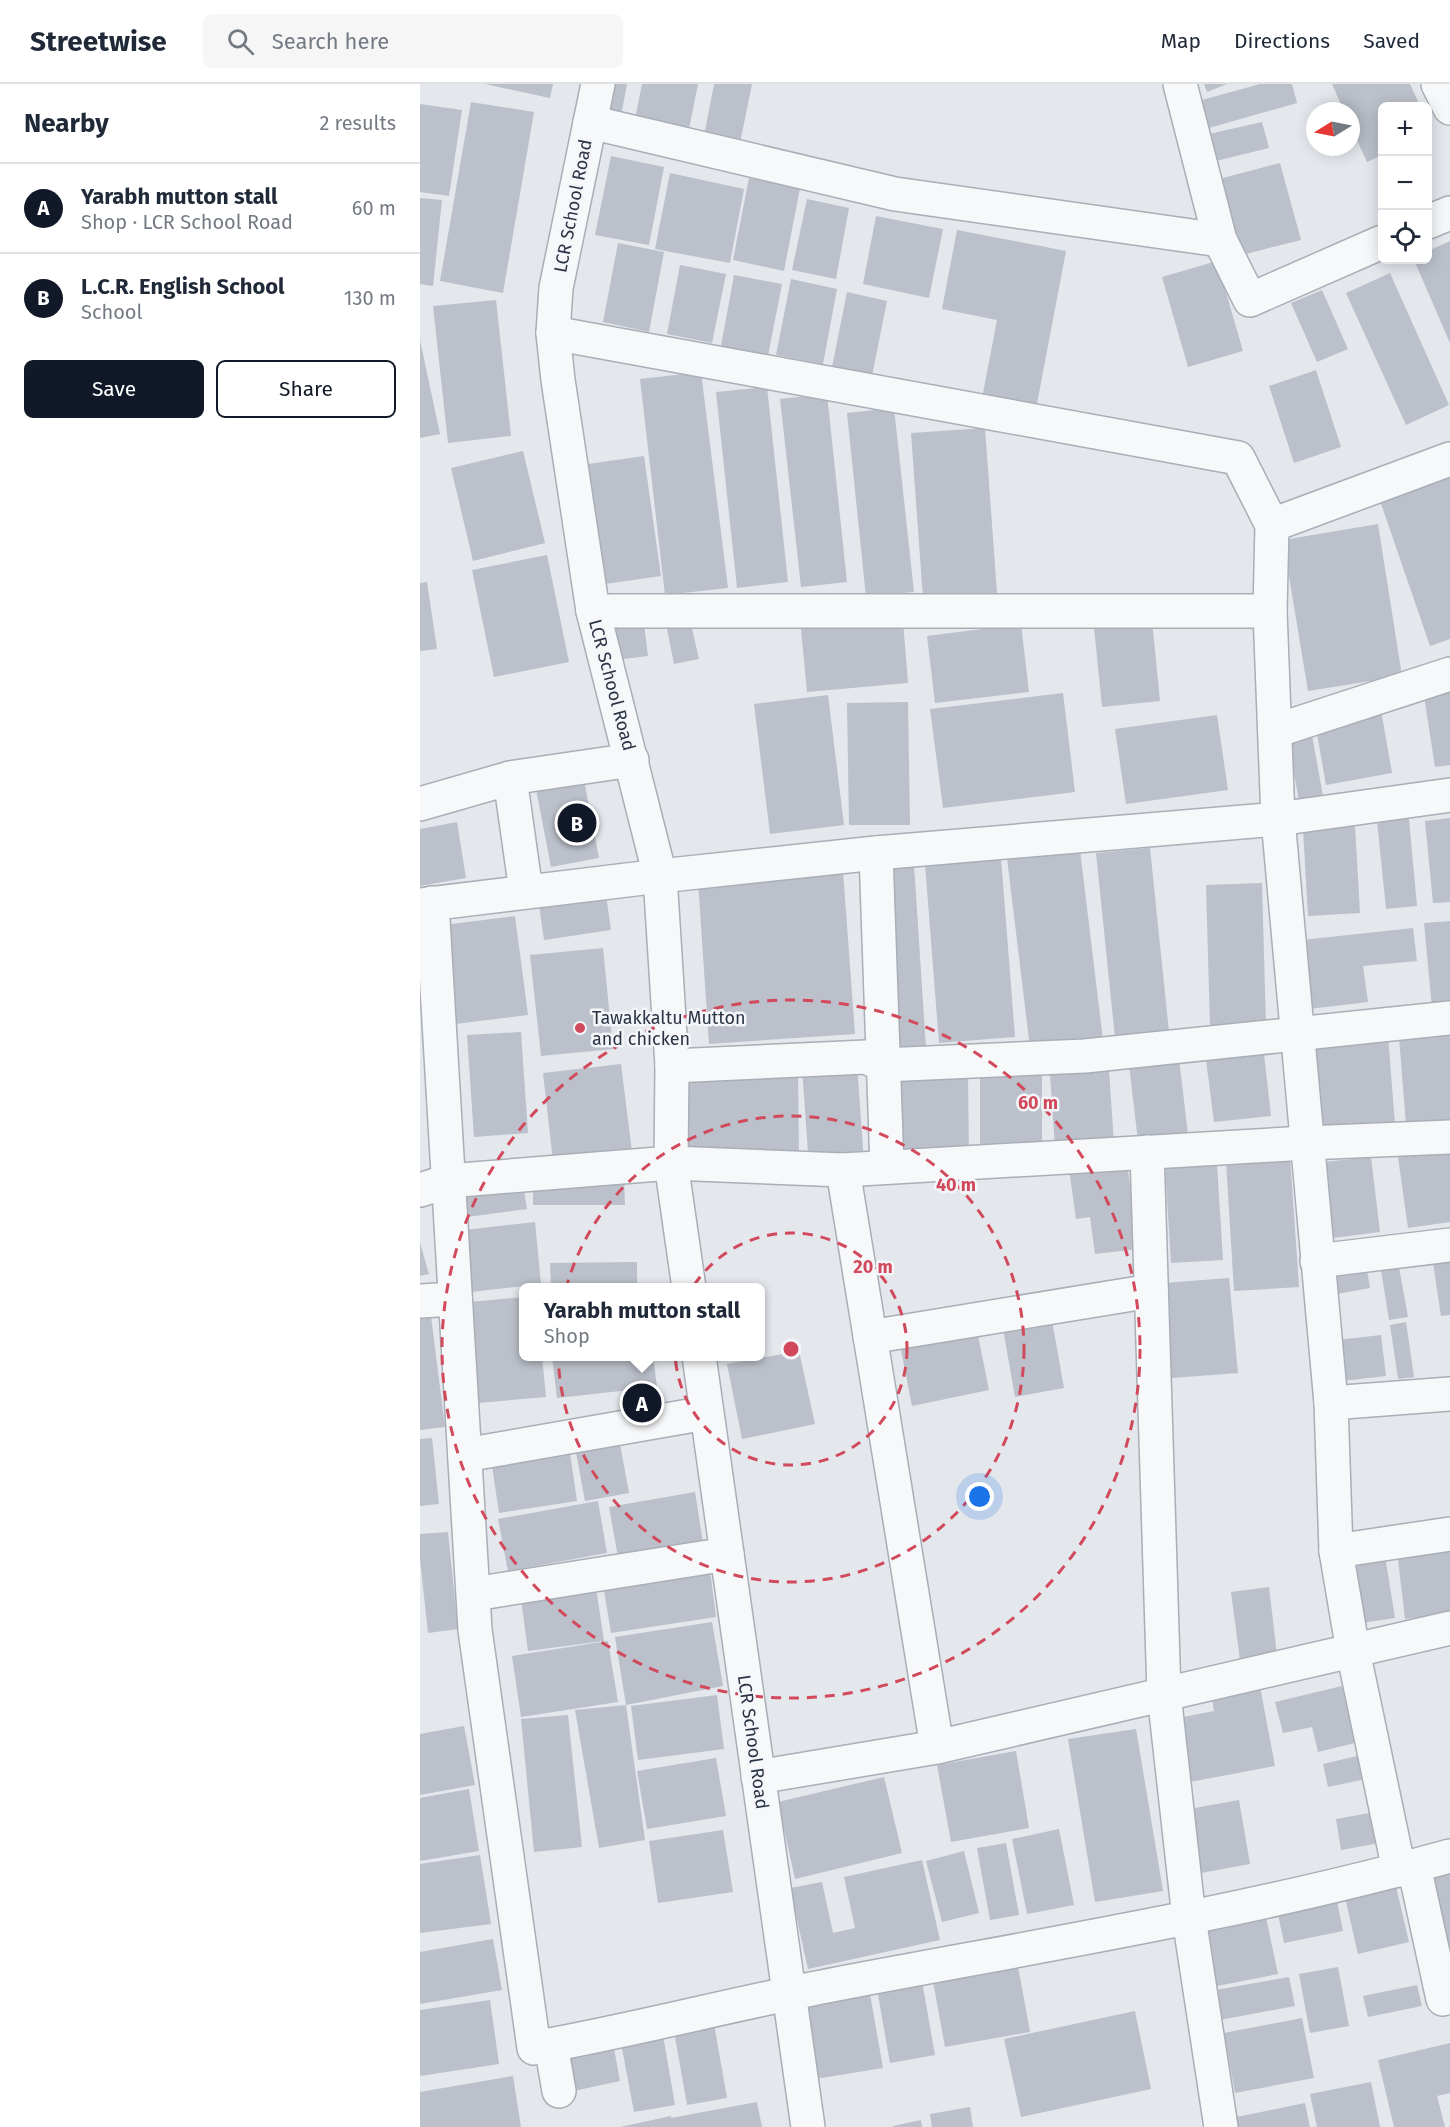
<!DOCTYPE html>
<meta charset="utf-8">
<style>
body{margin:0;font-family:"Fira Sans",sans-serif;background:#f6f6f7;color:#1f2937}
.controls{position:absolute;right:18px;top:18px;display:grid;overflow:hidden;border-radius:9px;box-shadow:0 3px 15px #0003}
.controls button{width:54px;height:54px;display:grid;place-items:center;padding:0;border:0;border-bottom:2px solid #e0e1e3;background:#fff;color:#1f2937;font:30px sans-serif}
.compass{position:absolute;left:886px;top:18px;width:54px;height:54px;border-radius:50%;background:#fff;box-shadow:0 3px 15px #0003;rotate:260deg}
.you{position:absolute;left:560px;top:1413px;width:21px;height:21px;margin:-15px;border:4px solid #fff;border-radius:50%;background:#1a73e8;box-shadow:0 0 0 9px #1a73e833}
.badge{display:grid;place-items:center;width:39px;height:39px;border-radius:50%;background:#111827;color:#fff;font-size:20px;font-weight:700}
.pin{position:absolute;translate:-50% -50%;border:3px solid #fff;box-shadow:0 2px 6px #0006}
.popup{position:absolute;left:99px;top:1199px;width:246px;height:78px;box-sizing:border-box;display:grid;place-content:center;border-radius:9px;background:#fff;filter:drop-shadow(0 2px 4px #0005);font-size:20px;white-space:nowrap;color:#747a83}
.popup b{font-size:22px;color:#1f2937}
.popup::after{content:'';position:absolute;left:50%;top:100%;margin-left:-12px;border:12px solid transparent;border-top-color:#fff}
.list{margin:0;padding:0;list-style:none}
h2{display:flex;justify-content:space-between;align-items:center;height:78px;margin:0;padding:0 24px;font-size:26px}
h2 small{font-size:20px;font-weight:400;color:#747a83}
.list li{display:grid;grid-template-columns:39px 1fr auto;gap:18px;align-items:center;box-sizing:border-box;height:90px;padding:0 24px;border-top:2px solid #e0e1e3}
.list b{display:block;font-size:22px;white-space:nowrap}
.list p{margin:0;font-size:20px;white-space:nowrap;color:#747a83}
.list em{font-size:20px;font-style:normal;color:#747a83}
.actions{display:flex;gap:12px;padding:18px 24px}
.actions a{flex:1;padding:14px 0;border:2px solid #111827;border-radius:9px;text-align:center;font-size:21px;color:#111827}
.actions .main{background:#111827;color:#fff}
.icon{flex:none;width:33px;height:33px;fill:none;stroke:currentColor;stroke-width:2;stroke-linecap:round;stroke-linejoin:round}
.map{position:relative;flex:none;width:1030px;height:2043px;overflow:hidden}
header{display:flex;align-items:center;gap:36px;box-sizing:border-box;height:84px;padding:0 30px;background:#fff;border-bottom:2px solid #e0e1e3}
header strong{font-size:28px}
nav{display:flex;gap:33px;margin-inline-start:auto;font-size:21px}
.search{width:420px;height:54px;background:#f6f6f7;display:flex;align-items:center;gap:15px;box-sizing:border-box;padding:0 21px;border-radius:9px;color:#747a83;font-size:22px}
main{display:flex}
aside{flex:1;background:#fff}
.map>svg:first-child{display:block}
</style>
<header>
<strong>Streetwise</strong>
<div class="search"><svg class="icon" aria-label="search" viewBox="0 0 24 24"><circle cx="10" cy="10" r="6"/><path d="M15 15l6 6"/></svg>Search here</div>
<nav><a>Map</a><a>Directions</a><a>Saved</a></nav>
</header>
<main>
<aside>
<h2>Nearby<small>2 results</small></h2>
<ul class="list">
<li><span class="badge">A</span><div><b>Yarabh mutton stall</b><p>Shop · LCR School Road</p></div><em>60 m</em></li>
<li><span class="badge">B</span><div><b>L.C.R. English School</b><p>School</p></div><em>130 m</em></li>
</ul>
<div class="actions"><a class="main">Save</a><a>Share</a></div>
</aside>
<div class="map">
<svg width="1030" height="2043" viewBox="0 0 1030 2043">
<rect width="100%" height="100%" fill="#e4e7ec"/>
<g fill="#bbc0ca">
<path d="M65,0H133L130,14Z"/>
<path d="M185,0H207L201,32L180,28Z"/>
<path d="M222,0H278L269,45L215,35Z"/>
<path d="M294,0H332L320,59L284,52Z"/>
<path d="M784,0H807L787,8Z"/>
<path d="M840,0H872L877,19L789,44L782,16Z"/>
<path d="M912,0H990L1000,22H962V71L947,78L931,43V27H924Z"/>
<path d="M51,18L114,28L83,209L20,197Z"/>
<path d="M0,20L42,26L29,112L0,108Z"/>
<path d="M842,38L849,64L796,77L789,50Z"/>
<path d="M191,72L244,83L229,161L175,151Z"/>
<path d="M860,79L881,156L818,172L799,95Z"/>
<path d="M250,89L324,105L310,179L235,165Z"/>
<path d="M329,94L380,104L364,187L313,176Z"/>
<path d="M0,114L22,116L13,202L0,200Z"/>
<path d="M387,115L429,124L416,195L372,186Z"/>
<path d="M456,132L523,145L509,214L443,200Z"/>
<path d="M537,146L646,167L616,325L562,314L577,236L522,225Z"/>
<path d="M1030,157V259L994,176H1008V167Z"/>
<path d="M198,159L244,168L229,248L183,238Z"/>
<path d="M797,177L823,267L768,283L742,193Z"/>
<path d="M260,181L306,190L292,259L247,250Z"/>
<path d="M970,189L1029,321L986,341L926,209Z"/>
<path d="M314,191L362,200L348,272L301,262Z"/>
<path d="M371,195L417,205L403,280L356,271Z"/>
<path d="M902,206L928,265L897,278L871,219Z"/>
<path d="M427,208L467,217L452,292L412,283Z"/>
<path d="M76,216L91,352L28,359L13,222Z"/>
<path d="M0,256L20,350L0,354Z"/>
<path d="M896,286L921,363L874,379L849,302Z"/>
<path d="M281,288L308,504L245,511L220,295Z"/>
<path d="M347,303L368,498L317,504L296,308Z"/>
<path d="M407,310L427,498L381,503L360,315Z"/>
<path d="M474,324L494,508L446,513L427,329Z"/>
<path d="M565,344L577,509L503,514L491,349Z"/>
<path d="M103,367L125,459L53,477L31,384Z"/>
<path d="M224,372L241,492L185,500L168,380Z"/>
<path d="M1030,379V555L1010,562L956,405Z"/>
<path d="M958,440L982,592L888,607L863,456Z"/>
<path d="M127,471L149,578L74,593L52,486Z"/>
<path d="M7,498L17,565L0,567V499Z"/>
<path d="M731,527L740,617L682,623L673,533Z"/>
<path d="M223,532L228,572L188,577L183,538Z"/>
<path d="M483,537L488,599L387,608L381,545Z"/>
<path d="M271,540L279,575L254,580L247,545Z"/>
<path d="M601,540L609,608L515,619L507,552Z"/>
<path d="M1030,595V681L1015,683L1002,599Z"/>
<path d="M643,609L655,708L523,724L510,625Z"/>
<path d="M408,611L424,741L350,750L334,620Z"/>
<path d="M488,618L490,741H429L427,619Z"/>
<path d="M961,626L972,689L906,701L895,638Z"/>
<path d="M797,631L808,706L706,720L695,645Z"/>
<path d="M891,646L903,712L879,717L867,650Z"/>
<path d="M163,691L179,774L131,783L115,700Z"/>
<path d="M988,724L997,822L966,825L956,727Z"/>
<path d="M1030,734V818L1013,819L1005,737Z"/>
<path d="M37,738L46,794L0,802V745Z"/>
<path d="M935,742L940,829L888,832L883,745Z"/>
<path d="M730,764L749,948L695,954L676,769Z"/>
<path d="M660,766L683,956L610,964L587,774Z"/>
<path d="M581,774L595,953L519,959L505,780Z"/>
<path d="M494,781L506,964H474L465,787Z"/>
<path d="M423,787L435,950L289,960L278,797Z"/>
<path d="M842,799L846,941L790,942L786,801Z"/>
<path d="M186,811L191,846L124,856L119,821Z"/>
<path d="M95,832L108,931L35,940L23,841Z"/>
<path d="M1030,837V923L1012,924L1004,839Z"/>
<path d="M993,844L997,877L943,882L948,918L889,925L882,856Z"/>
<path d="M183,864L193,965L121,972L110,871Z"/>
<path d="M101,948L108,1049L54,1053L47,951Z"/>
<path d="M1030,948V1037L986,1041L979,953Z"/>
<path d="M968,951L975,1041L897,1047L890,956Z"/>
<path d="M843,961L851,1032L794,1038L785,968Z"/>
<path d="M759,974L768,1051L718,1057L709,980Z"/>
<path d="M201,980L212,1068L133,1077L123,989Z"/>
<path d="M437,980L444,1078L389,1082L382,984Z"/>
<path d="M689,986L694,1060L635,1064L630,990Z"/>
<path d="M473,989H548L549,1078L478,1074Z"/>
<path d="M560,989H622V1066L560,1065Z"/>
<path d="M378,990L379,1073L258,1075L257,991Z"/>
<path d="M1030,1059V1138L988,1144L977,1066Z"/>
<path d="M870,1073L879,1203L814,1207L806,1077Z"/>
<path d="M951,1073L960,1148L913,1154L904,1078Z"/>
<path d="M707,1078L718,1165L675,1170L670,1133L656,1135L649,1085Z"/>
<path d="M797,1080L803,1176L751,1179L745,1083Z"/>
<path d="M204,1093L205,1121H113V1094Z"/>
<path d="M103,1099L107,1125L40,1134L37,1107Z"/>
<path d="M115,1138L121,1200L51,1208L44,1146Z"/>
<path d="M0,1159L9,1190L0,1192Z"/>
<path d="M1030,1176V1231L1021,1232L1013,1179Z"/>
<path d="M217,1178V1204H131L130,1179Z"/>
<path d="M979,1183L988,1233L969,1236L961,1186Z"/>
<path d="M947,1186L950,1204L917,1210L914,1192Z"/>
<path d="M809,1194L818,1289L752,1294L744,1199Z"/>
<path d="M104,1213V1272H122L126,1313L58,1319L49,1218Z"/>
<path d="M631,1231L644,1304L595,1313L582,1239Z"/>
<path d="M11,1232L25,1343L0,1346V1233Z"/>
<path d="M986,1238L994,1293L978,1295L970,1241Z"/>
<path d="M557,1246L569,1306L492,1322L480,1261Z"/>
<path d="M961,1251L966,1292L922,1297L917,1256Z"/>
<path d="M379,1267L395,1340L322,1355L307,1280Z"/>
<path d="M132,1272H233L237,1303L137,1314Z"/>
<path d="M198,1349L209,1409L165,1417L154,1358Z"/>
<path d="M12,1354L19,1420L0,1422V1355Z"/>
<path d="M149,1362L157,1417L79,1429L71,1375Z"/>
<path d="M275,1408L283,1459L198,1473L189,1423Z"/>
<path d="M178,1417L187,1469L88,1487L78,1435Z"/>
<path d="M28,1448L38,1545L8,1549L0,1475V1450Z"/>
<path d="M1030,1460V1529L985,1535L977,1467Z"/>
<path d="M965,1472L975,1534L935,1540L925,1479Z"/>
<path d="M289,1478L296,1533L191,1549L182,1494Z"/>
<path d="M175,1497L184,1557L108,1567L100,1508Z"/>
<path d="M849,1503L857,1571L820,1576L811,1508Z"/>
<path d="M292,1538L303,1602L206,1621L225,1756L179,1764L155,1626L206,1621L195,1553Z"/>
<path d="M188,1557L198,1618L101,1633L92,1572Z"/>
<path d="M839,1597L855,1682L770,1698L758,1634L794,1627L791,1607Z"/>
<path d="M922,1602L935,1659L898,1668L892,1643L863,1649L855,1618Z"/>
<path d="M297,1611L304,1665L218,1676L211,1622Z"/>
<path d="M148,1631L162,1763L114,1768L101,1635Z"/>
<path d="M44,1642L55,1701L0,1711V1650Z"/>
<path d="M716,1645L743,1807L675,1818L648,1655Z"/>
<path d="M596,1667L609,1744L531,1758L517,1681Z"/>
<path d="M941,1671L946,1695L908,1703L903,1680Z"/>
<path d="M296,1674L306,1732L227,1745L217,1687Z"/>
<path d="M464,1693L482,1769L375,1795L358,1718Z"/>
<path d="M49,1705L59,1767L0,1777V1714Z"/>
<path d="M819,1716L830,1780L770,1791L769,1725Z"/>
<path d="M955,1728L960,1759L921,1766L916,1735Z"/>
<path d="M639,1745L654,1821L607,1830L592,1755Z"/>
<path d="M303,1746L313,1808L238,1819L229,1757Z"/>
<path d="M586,1759L599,1831L570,1836L557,1764Z"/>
<path d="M544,1767L559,1829L522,1838L506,1777Z"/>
<path d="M60,1771L71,1840L0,1849V1780Z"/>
<path d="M502,1776L520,1856L388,1885L370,1804L402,1798L413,1849L435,1844L424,1793Z"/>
<path d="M1030,1791V1888L1002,1796Z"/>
<path d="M975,1798L989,1858L938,1870L924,1809Z"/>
<path d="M916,1812L923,1847L864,1859L857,1825Z"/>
<path d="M846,1833L858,1890L792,1903L781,1847Z"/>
<path d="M73,1855L82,1906L0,1920V1868Z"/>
<path d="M597,1877L610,1948L525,1963L512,1892Z"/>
<path d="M918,1883L929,1942L890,1949L879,1890Z"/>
<path d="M869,1893L875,1922L789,1938L784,1908Z"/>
<path d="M502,1897L515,1971L470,1979L457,1905Z"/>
<path d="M997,1901L1002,1922L948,1933L943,1912Z"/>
<path d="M450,1910L463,1984L395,1995L382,1921Z"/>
<path d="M70,1916L79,1980L0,1992V1926Z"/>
<path d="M715,1927L731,2005L601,2033L584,1955Z"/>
<path d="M882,1934L894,1994L815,2009L804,1949Z"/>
<path d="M294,1940L307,2014L267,2021L254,1947Z"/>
<path d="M243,1951L255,2021L214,2028L201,1959Z"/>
<path d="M1030,1959V2009L1017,2012L1025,2043H974L958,1976Z"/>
<path d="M194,1964L200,1997L149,2008L141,1974Z"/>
<path d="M93,1992L101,2043H0V2008Z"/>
<path d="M951,1998L960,2043H897L890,2010Z"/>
<path d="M337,2018L342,2043H200L251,2032V2034Z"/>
<path d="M885,2019L890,2043H809L807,2035Z"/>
<path d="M550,2023L553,2043H512L510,2030Z"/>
<path d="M501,2036L502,2043H473V2042Z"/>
</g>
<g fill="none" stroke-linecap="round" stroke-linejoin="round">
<g stroke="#a9aeb7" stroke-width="36">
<g id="minor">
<path d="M178,0L136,204L133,249L138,296L173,527L240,792L252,982L251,1079L269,1204"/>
<path d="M760,0L800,156L830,216L962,158"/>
<path d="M1018,0L1030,24"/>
<path d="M170,38L475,110L800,156"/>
<path d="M1008,138L1030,129"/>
<path d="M133,249L818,374L852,441L850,527L858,735L911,1319L916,1467L933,1567L979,1786"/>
<path d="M852,441L1030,375"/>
<path d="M173,527H850"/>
<path d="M855,647L1030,590"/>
<path d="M90,694L212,676"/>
<path d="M0,720L90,694L106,807"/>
<path d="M456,769L467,1083"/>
<path d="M12,819L55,1546L114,1964C215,1946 316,1919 417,1900C622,1861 829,1828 1030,1772"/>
<path d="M0,821L240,792L456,769L858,735L1030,711"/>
<path d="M252,982L446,973L463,981L665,972L1030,934"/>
<path d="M727,1068L744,1610L769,1834L801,2043"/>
<path d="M423,1086L517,1663"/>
<path d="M0,1106L28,1097L251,1079L423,1086L886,1059L1030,1053"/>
<path d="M897,1177L1030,1161"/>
<path d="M0,1217L35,1215"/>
<path d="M450,1253L731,1207"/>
<path d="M279,1272L388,2043"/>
<path d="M911,1319L1030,1310"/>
<path d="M45,1371L286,1329"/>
<path d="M916,1467L1030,1450"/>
<path d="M54,1510L307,1470"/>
<path d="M338,1693L517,1663L1030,1544"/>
<path d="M994,1782L1023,1915"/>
<path d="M131,1961L139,2007"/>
</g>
</g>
<use href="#minor" stroke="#f7f8fa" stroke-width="33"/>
</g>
<g fill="none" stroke="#d1495b" stroke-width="3" stroke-dasharray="10 8">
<circle cx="371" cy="1265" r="116"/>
<circle cx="371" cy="1265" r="233"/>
<circle cx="371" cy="1265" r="349"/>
</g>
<circle fill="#d1495b" stroke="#f4f6f9" stroke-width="2" cx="160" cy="944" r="6"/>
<g text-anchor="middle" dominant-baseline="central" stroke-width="5" stroke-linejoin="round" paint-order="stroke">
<g font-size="18" fill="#2b3445" stroke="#f4f6f9">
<text transform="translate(153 122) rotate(-79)">LCR School Road</text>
<text transform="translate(192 601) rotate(75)">LCR School Road</text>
<text transform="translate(333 1658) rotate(82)">LCR School Road</text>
</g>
<g font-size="18" fill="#2b3445" stroke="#f4f6f9" text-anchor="start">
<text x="172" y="934">Tawakkaltu Mutton<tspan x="172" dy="21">and chicken</tspan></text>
</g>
</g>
<circle cx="371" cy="1265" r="9" fill="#d1495b" stroke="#f4f6f9" stroke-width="3"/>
<g font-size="18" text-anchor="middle" font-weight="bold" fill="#d1495b" stroke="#f4f6f9" stroke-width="5" stroke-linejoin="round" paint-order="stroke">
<text x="618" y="1025">60 m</text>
<text x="536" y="1107">40 m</text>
<text x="453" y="1189">20 m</text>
</g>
</svg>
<div class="controls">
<button>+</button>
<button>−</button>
<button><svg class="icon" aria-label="locate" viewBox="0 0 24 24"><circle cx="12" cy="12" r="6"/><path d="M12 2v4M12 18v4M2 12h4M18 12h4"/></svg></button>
</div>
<svg class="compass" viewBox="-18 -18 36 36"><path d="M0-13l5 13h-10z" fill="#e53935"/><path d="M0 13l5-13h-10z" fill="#747a83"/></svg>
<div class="you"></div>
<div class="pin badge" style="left:222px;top:1319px">A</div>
<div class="popup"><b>Yarabh mutton stall</b>Shop</div>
<div class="pin badge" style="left:157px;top:739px">B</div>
</div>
</main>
